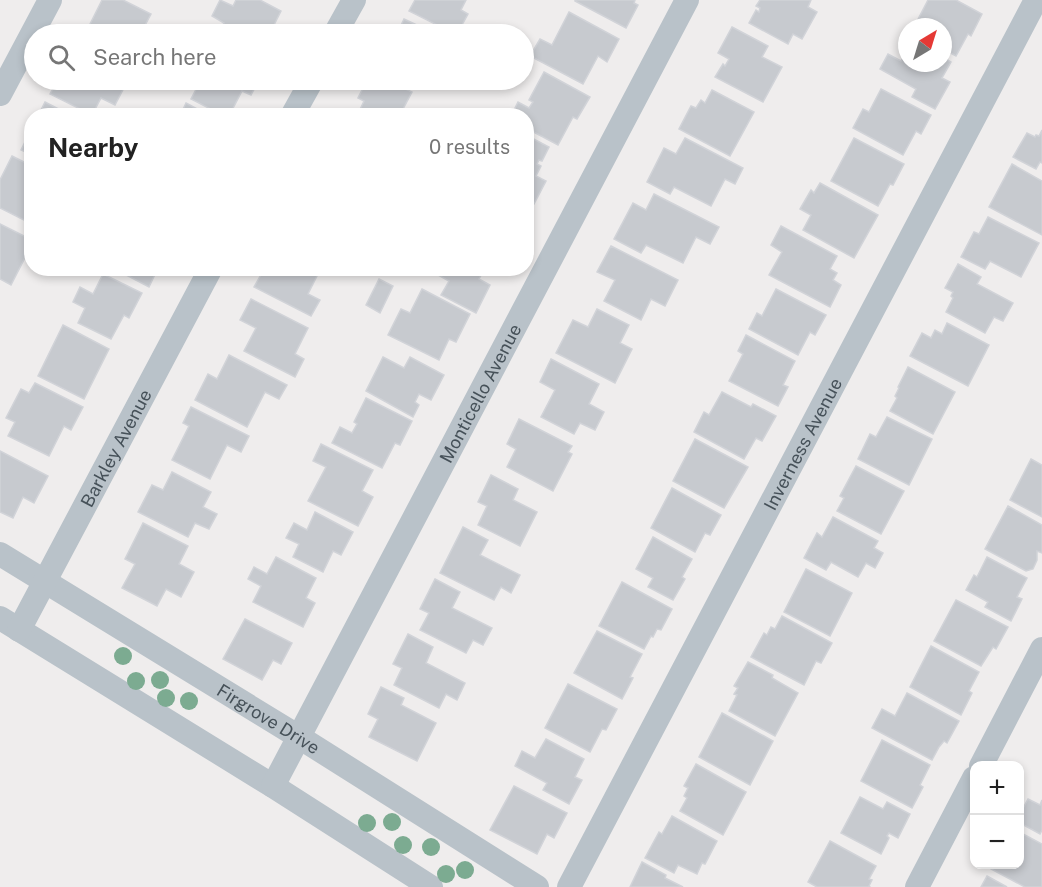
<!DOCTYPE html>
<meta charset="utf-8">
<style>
body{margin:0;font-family:"Public Sans",sans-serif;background:#f2f2f2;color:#222}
.controls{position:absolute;right:18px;bottom:18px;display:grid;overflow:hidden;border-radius:12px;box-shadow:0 3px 9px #0003}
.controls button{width:54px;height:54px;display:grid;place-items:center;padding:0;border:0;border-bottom:2px solid #e0e0e0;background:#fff;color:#222;font:30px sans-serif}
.compass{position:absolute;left:898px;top:18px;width:54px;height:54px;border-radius:50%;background:#fff;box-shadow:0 3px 9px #0003;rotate:38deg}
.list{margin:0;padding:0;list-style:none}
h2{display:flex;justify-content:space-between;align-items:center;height:78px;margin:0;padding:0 24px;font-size:26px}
h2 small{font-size:20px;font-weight:400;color:#767676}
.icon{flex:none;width:33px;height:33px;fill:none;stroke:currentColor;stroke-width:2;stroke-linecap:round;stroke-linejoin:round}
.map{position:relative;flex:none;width:1042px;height:887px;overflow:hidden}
.search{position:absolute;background:#fff;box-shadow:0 3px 9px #0003;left:24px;top:24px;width:510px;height:66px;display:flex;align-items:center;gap:15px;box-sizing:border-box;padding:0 21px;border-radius:33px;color:#767676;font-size:22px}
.panel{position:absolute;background:#fff;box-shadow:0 3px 9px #0003;left:24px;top:108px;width:510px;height:168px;border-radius:24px}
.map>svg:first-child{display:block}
</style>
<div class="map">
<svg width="1042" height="887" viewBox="0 0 1042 887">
<rect width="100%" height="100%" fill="#efeded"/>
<g fill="#c7cacf" stroke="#d1d3d8" stroke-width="1.5">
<path d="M102,0H123L151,14L142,31L149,34H85Z"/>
<path d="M220,0L233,6L236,0H260L281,11L270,33L273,34H218L224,23L212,16Z"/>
<path d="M415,0H466L461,10L468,14L457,34H455L409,11Z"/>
<path d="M575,0H635L634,3L638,5L626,28L575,1Z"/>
<path d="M760,0H811L808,7L817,12L802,39L793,34L788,44L749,23L756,10L759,12L760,8L756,6Z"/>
<path d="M928,0H956L982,14L971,36L968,34L956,56L943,49V27H914Z"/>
<path d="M569,12L619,39L607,62L598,56L583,84L530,56L540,39L552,45Z"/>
<path d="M404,19L436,34H397Z"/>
<path d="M732,27L768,46L762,57L782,67L763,102L715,77L723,64L725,66L729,59L718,53Z"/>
<path d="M907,50V63H943V57L951,62L942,78L950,82L935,109L912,97L916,89L880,69L888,54L901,61Z"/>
<path d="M544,72L590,97L577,119L573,117L558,145L526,128V116H511L518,102L529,108L533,102L529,100Z"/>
<path d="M58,80H128L115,105L101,98L92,115L50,94Z"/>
<path d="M201,80H259L251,95L242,91L229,116H224L191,99Z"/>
<path d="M367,80H387L412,92L402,111L412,116H357L364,101L358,98Z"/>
<path d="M881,89L931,115L921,134L916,131L903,155L853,128L863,109L869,112Z"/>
<path d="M712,90L754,112L730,156L679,129L691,106L696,108L701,100L705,103Z"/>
<path d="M45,102L72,116H38Z"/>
<path d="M186,103L210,116H180Z"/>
<path d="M32,128V155L21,150Z"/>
<path d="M1042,130V163L1040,162L1036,169L1013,157L1027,133L1035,137L1036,135L1039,136Z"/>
<path d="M526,135L549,147L542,161L539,160L537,164L541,166L536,176L546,181L534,204L526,200Z"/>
<path d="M685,138L743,168L735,184L725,179L711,206L674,187L670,194L647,182L664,148L676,154Z"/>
<path d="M854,138L904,164L893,185L890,184L878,206L831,181Z"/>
<path d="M12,156L32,166V224L0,208V180Z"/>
<path d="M1012,164L1042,181V235L989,207Z"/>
<path d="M820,183L878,215L854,258L803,230L811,215L800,209L811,190L814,193Z"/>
<path d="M654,194L719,227L710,244L696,237L683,263L646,245L641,253L614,239L633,203L646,210Z"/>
<path d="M988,217L1039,243L1021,277L990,261L985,269L961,257L974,232L979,234Z"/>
<path d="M0,224L32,240V244L11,285L0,279Z"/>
<path d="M781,226L837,256L830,269L837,273L833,280L841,285L830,307L769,275L782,252L771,245Z"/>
<path d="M611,246L678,280L665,306L651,299L641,320L604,301L615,280L597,272Z"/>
<path d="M958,264L981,277L977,284L1013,303L1003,321L994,317L985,333L946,312L953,298L951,296L953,292L945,288Z"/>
<path d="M113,268H158L149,287Z"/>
<path d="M273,268H321L308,294L320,300L311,316L254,287L263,271L269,275Z"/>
<path d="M430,268H489L487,272L484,270L479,279L490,285L476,313L441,295L449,281L429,270Z"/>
<path d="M103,274L142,293L129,318L124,315L111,339L78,323L85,308L73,302L80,287L93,294Z"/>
<path d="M379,279L393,286L380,313L366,305Z"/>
<path d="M422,289L470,314L456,342L449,339L439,360L388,335L401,309L410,313Z"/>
<path d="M776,289L826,315L815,335L810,332L798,355L749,329L757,313L762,316Z"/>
<path d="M251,299L308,328L295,354L304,359L295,377L244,351L256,328L240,320Z"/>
<path d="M597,309L629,325L620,343L632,349L615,383L556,353L573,320L588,327Z"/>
<path d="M947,323L989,345L968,386L910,356L922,333L931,338L935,330L942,334Z"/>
<path d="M63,325L109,349L84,399L38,376Z"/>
<path d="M746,335L795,361L783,385L788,387L778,406L729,381L743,354L738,351Z"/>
<path d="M229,355L287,385L279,399L265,392L247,427L195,400L208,374L217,379Z"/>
<path d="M383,357L404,368L410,357L444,375L431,400L419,394L415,402L419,405L413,417L366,391Z"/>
<path d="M551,359L599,384L589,404L604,412L595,430L580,423L574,434L541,417L555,390L540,382Z"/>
<path d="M908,367L955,392L933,434L890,411L897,398L895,396L899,388L898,387Z"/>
<path d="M35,383L83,407L71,430L64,426L49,456L8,436L15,422L6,418L21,389L29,393Z"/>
<path d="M722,392L751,407L753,404L776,416L762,441L756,438L744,459L694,432L704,412L709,415Z"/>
<path d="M366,398L412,421L400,445L395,443L382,468L332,443L340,427L352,433L357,424L354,422Z"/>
<path d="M191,407L249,436L241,452L227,445L210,479L172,460L189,426L183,423Z"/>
<path d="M887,417L932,439L909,485L858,459L870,434L876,437Z"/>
<path d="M519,419L572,446L568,452L572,454L553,491L507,467L516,449L507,444Z"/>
<path d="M695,439L748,467L724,508L673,481Z"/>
<path d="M321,444L373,470L362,491L373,497L358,526L308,501L326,467L313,461Z"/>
<path d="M0,451L48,476L34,503L23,497L13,518L0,512Z"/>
<path d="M1031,459L1042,465V517L1010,500Z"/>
<path d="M856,466L904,491L881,534L837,511L844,498L840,496Z"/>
<path d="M172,472L211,492L203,507L217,514L209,529L195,523L188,537L138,512L152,485L163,490Z"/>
<path d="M491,475L518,489L513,500L537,512L520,546L478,525L487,506L478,502Z"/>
<path d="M672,488L721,515L710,535L705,533L695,552L651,528Z"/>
<path d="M1008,506L1042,525V553L1037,551V560L1033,569L1026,571L985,549Z"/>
<path d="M315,512L353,532L341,555L333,551L323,572L293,557L299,544L286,538L294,523L307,530Z"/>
<path d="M833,517L878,541L874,548L883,553L875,568L866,563L858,577L831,562L826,570L804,558L817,533L822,537Z"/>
<path d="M143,523L188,546L179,564L194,572L181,597L166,589L157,606L122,588L135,564L125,559Z"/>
<path d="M463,527L488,540L480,555L520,575L511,593L501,587L494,600L440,573Z"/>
<path d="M653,537L692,559L682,577L685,579L673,600L648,587L653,578L636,569Z"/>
<path d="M276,557L316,578L306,598L315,603L303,627L253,602L261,586L248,579L254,567L267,574Z"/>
<path d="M987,557L1027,578L1017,597L1022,599L1011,621L985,607L988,602L966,590L974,575L977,577Z"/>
<path d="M806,569L852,593L830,636L784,612Z"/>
<path d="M435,579L460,592L452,608L492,628L483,645L473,640L466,653L420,630L429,613L420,609Z"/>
<path d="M622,582L672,609L661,630L657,629L653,637L651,636L644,649L599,626Z"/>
<path d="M956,600L1008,627L996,649L993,647L981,666L934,641Z"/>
<path d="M782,616L832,643L821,663L816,661L804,685L751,657L764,633L767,635L771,627L775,629Z"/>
<path d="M245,619L292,643L281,664L273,660L262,680L223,659Z"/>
<path d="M597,631L642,654L630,677L633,678L622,699L574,673Z"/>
<path d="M408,634L433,647L426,663L465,683L457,700L446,694L439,708L394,685L402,668L393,664Z"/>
<path d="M931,646L979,672L969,691L972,693L961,715L910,687Z"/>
<path d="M748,662L773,675L772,678L798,693L775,736L729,711L737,695L734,694L738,688L734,686Z"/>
<path d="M568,684L617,709L606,730L602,729L590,752L545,728Z"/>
<path d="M381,687L404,698L401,705L436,723L417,761L369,737L378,719L368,714Z"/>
<path d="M907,693L959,721L947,743L944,741L939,747L932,760L872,728L882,709L895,716Z"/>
<path d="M722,713L773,741L750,785L699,757Z"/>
<path d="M546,739L584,759L575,777L582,780L569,804L543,790L547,783L515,766L522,751L535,758Z"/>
<path d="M882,740L930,765L920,785L923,787L912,808L861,781Z"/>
<path d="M696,764L746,792L723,835L680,811L687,798L684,796L688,788L684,786Z"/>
<path d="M514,786L567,813L554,838L547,834L537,854L490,830Z"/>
<path d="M860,797L883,809L887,802L910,814L898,838L889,833L887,836L889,838L881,854L841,833Z"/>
<path d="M1028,799L1040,805L1042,800V830L1040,834L1020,823V814Z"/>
<path d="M672,816L717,841L705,864L702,863L697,874L678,865L674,873L645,858L659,832L662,834Z"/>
<path d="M1023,834L1042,844V887H1025L991,869L994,864H1020V835Z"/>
<path d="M830,841L876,866L869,879L872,880L869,886L870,887H817L808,882Z"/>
<path d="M642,862L666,875L665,878L683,887H630Z"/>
<path d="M987,876L1007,887H981Z"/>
</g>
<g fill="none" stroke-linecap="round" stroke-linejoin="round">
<g stroke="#b9c2c9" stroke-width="24">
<path d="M335,34L354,0"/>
<path d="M0,94L50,0"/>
<path d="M292,116L312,80"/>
<path id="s1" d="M0,554L299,737L537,887"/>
<path d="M0,618L273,786L431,887"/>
<path id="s2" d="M19,630L211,268"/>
<path d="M981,766L1042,649"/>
<path id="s3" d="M273,786L687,0"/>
<path id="s4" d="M569,887L1036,0"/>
<path d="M917,887L974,778"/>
</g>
</g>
<g fill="#7cab91">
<circle cx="123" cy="656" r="9"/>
<circle cx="160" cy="680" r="9"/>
<circle cx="136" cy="681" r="9"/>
<circle cx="166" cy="698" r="9"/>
<circle cx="189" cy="701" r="9"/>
<circle cx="392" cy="822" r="9"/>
<circle cx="367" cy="823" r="9"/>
<circle cx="403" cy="845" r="9"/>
<circle cx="431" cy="847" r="9"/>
<circle cx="465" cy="870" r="9"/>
<circle cx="446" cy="874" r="9"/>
</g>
<g text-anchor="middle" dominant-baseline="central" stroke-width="4.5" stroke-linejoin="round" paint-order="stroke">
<g font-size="18" fill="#465159" stroke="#fff">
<text stroke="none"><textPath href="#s3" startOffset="444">Monticello Avenue</textPath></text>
<text stroke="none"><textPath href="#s4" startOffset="501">Inverness Avenue</textPath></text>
<text stroke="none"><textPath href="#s2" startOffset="206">Barkley Avenue</textPath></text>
<text stroke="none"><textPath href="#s1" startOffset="315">Firgrove Drive</textPath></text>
</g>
</g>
</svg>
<div class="controls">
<button>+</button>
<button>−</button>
</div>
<svg class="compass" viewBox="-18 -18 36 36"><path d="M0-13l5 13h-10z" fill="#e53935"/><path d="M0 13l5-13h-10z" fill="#767676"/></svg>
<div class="search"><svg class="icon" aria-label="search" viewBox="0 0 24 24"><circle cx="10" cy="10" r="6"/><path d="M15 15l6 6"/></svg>Search here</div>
<section class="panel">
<h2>Nearby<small>0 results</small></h2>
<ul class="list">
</ul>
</section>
</div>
